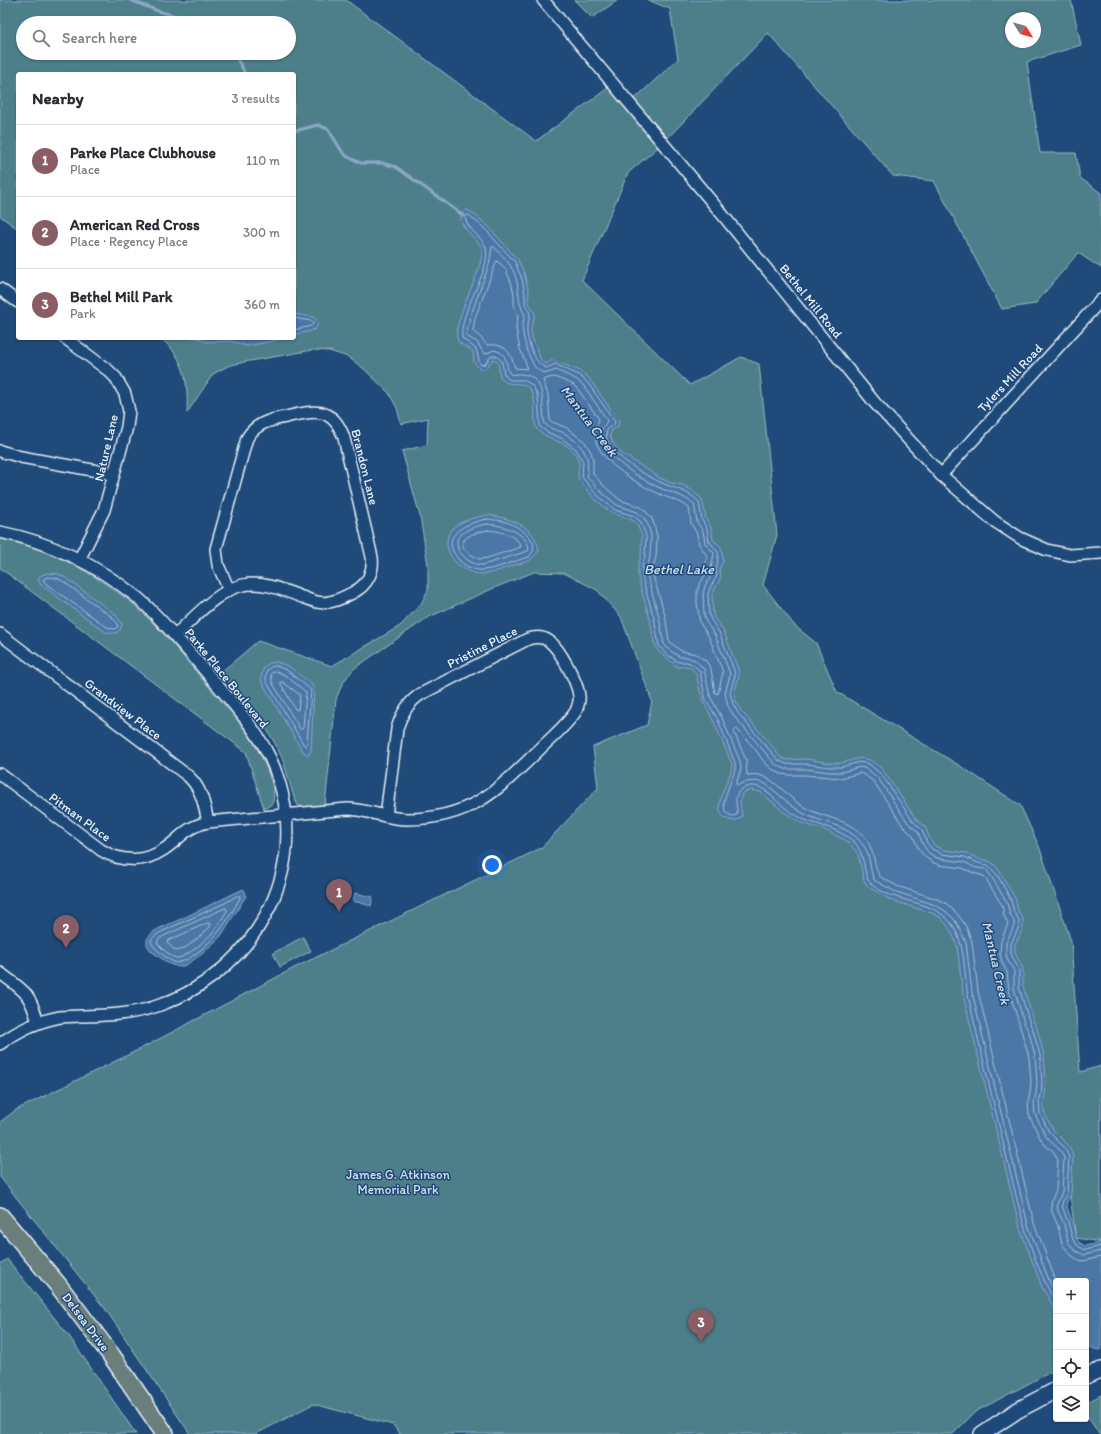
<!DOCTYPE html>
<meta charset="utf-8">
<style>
body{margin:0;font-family:Itim,sans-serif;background:#f2f2f3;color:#2b2b33}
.controls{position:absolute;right:12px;bottom:12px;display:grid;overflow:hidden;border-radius:4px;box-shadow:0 1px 3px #0004}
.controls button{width:36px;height:36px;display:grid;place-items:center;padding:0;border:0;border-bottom:1px solid #e1e1e2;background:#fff;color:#2b2b33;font:20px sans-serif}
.compass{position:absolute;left:1005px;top:12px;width:36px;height:36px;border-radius:50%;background:#fff;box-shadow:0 1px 3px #0004;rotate:127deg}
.you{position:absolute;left:492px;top:865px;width:14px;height:14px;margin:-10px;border:3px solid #fff;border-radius:50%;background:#1a73e8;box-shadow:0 0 0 6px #1a73e833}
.badge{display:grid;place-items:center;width:26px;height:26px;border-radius:50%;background:#8a5d65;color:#fff;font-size:13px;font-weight:700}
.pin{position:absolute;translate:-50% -33px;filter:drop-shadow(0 1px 2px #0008)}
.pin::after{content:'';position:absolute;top:21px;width:14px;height:12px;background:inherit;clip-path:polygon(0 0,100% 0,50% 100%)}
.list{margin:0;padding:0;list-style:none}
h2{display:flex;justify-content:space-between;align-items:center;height:52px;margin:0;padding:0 16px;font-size:17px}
h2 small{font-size:13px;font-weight:400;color:#7c7c81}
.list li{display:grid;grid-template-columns:26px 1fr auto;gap:12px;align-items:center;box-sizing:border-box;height:72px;padding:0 16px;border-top:1px solid #e1e1e2}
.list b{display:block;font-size:15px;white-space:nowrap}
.list p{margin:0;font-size:13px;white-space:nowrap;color:#7c7c81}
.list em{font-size:13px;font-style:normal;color:#7c7c81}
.icon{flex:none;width:22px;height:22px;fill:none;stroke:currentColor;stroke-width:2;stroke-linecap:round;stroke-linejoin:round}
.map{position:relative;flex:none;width:1101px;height:1434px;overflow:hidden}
.search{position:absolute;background:#fff;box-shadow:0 1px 3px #0004;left:16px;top:16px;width:280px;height:44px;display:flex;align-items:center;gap:10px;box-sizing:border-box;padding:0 14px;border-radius:22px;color:#7c7c81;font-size:15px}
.panel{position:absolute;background:#fff;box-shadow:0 1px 3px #0004;left:16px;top:72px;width:280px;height:268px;border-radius:4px}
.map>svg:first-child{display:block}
</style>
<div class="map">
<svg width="1101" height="1434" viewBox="0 0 1101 1434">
<rect width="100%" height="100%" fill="#1f4a7a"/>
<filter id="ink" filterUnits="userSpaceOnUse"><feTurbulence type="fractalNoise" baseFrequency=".025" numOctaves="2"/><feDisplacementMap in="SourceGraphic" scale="8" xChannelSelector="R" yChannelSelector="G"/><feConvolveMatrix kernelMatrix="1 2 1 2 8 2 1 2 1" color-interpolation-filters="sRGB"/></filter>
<g filter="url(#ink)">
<g fill="#4e7f8a" stroke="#9bb8c1" fill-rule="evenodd">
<path d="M0,0H346L536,141L612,85L629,104L678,59L670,9L648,0H1071L1081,45L1027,62L1040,153H1076L1080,178L1101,193V268L1078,253L1035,304L1002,309L934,181L893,176L768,33L664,142L628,173L582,280L690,385L741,357L759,364L777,535L763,585L795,626L816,643L837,692L957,764L1020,805L1039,846L1071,941L1080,1072L1101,1066V1242L1076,1238L1062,1140L1020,1228L1056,1311V1369L975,1412L953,1434H400L393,1425L313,1404L256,1434H190L106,1310L0,1177V1122L16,1110L142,1048L296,967L541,848L598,788L593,747L647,725L652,701L621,617L597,590L564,573L534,572L494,588L427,618L355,668C345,678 340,687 336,700L325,805C318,805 305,810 298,805C293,800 286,766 281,756C268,724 242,699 221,672L258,641L332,666L400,626L421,604L428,590V565L420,516L402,451L427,445L428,418L401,424L397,408L389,393L363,368L348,357L329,351L313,350L244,362L228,366L213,374L187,413C188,383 186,358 160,338H294V74H18V229L0,216ZM1011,18H1035V42H1011ZM23,23H289V53H23Z"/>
<path d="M574,0H618L592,18Z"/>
<path d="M0,539C39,546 81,566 113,589C125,597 136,606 146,616C166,635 184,657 202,679C220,700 240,721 255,745C262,757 279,791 272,804L264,809L246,752L0,568Z"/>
<path d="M303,937L311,951L280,967L273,953Z"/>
<path d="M7,1259L69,1336L136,1434H0V1264Z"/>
<path d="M1101,1395V1434H1099L1086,1414V1403Z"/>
</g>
<g fill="#4b77a6" stroke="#8aa8c7">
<path d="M467,210L471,212L488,226L518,260L524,273L529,293L528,301L535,314L531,328L532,337L541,360L544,363L547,364L552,360L578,370L588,377L619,421L618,427L612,430L610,435L613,443L621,453L660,478L671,483L682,485L691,490L702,499L706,519L711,527L713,540L721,547L722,551L723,561L719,569L721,577L712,595L713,614L714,618L723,630L738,669L739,676L734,694L736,701L741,711L767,740L780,757L786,760L807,759L830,763H841L861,758L870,760L880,767L885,773L915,818L925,827L931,841L935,846L944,850L966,853L979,859L989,861L996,866L1001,874L1015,898L1018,911L1023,919V928L1015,945V953L1023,969V986L1033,1020L1037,1029L1044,1055L1046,1082L1045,1095L1043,1102L1044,1112L1053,1130L1069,1146L1073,1156L1071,1194L1066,1204L1072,1221L1076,1238L1080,1243L1085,1246L1101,1242V1350L1094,1349L1086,1344V1281H1056V1311L1042,1287L1020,1228L963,994L957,945L952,933L947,925L940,917L932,913L891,900L867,886L864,880L858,854L851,845L845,840L825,830L802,823L795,819L784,812L761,792L750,790L742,793L740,802L742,816L739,819C735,821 731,821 727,819C707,809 733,778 732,764L714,722L702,699L696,673L691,668L686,666L678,667L658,651L654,642L650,619L641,589L638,576V566L641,556L642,536L637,524L632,520L613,513L608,510L593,497L578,478C578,473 579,468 579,463C576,441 547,442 536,428C533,416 537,402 531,391C524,378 508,389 501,378C497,371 502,362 493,359L485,369H480L474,362L473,351C469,347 461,346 458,341C450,327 479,277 481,259C482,255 483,251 481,247C478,239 448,219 467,210Z"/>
<path d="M294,314L313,317L318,322C317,334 303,331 294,335Z"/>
<path d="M197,338H284L273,341L247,346L230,341L207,342Z"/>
<path d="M486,515C507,517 535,525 539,550C531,563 525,562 511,566C502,569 491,574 482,574C464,574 442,556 448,536C452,522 474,518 486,515Z"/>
<path d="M47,573L59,574L66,578L115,614L122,624L120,630C115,635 110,634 104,631L40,584L38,578L40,576Z"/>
<path d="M277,662L290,667L312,685L314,689L311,751L308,755L303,752L262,682L261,677L264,667L270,663Z"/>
<path d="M243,889L245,891L246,896L221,936L202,954L186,965L179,967L169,964L151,951L147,945V939L153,932L160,928L181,919Z"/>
<path d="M355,893L373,897L371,906L353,901Z"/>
</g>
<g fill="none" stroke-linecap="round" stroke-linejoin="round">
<g stroke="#a9c0d7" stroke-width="1">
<path d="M497,261L505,268L511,282L514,294V305L518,316L516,328L518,340L520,349L527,366L526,369L515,368C510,352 506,343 487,345L481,338L473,331L475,318Z"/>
<path d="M294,318L311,321L314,323L311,326L294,330"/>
<path d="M555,377L572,384L577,388L599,419C598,425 594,430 595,437C598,462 642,487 664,496C673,500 681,501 689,508L691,523L697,534L699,544L707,556L704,568L705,575L700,584L697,591V603L700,623L709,637L723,672L718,694L715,693L711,669L706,661L696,654L681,651L669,641L665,615L654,579L653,567L656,557L657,536L654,524L651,517L641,507L620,500L604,486L593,474V459L591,452L585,442L567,428L550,421L548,395L543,380L545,379Z"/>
<path d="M487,519C493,520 500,520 506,522C519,526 544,542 529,557C516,560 490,572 478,570C471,569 464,565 459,560C437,535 466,523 487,519Z"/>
<path d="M487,524C502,525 524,531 529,547L528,551L483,565C472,565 465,559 458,550L457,539C464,529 476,526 487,524Z"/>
<path d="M488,530C499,531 517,534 521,547L487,558L479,559L468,553L463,547V541C469,534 478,532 488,530Z"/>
<path d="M48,577L57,578L64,582L112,617L118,624L117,628L114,629L107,627L46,584L43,580Z"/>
<path d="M277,666L288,671L311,690L307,744L306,746L304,745L266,681V676L267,670L271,667Z"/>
<path d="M276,671L285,675L306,692L303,728L302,729H300L272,682L271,674Z"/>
<path d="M281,682H283L300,695L298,710L295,709L281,684Z"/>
<path d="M237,896H240V898C227,922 216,939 194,955C190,958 185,961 180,962C178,963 176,963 174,962C170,961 152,947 151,942C151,937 158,934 161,932L225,903Z"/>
<path d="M226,908L227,911C223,917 219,924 215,930C209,937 187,958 177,958C171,958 161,947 157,943L159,939L164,936Z"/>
<path d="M208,923L211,924L210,927C202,934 187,950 176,951L167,943L168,941Z"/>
<path d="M1056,1281L1034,1223L978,991L972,942L966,926L958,915L947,904L937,899L897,886L879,876C873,861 874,846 862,834C845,818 823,818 804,807C789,799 776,779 759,775C755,774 751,775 747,775L746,760L734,732L735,729H737L755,749L765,763L772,769L781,774L789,775H806L841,778L860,773L865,775L874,782L903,826L913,836L918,848L925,857L932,862L939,865L962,868L974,873L984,876L1002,905L1004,916L1008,924L1001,941L1000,954L1002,962L1007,972L1009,990L1029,1057L1031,1082L1030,1093L1028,1102L1029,1115L1040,1138L1045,1145L1053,1151L1058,1160L1056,1190L1051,1202L1052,1212L1058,1226L1062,1244L1070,1254L1076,1259L1083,1261L1101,1257"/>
<path d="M1056,1293L1050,1283L1028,1225L972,992L966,943L960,929L954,919L944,910L935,905L894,891L874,880C869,869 871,855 863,845C847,823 822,824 801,812C787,804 777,791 764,783C755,780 747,781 738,785L736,784L741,769L740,761L722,718L710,696L704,669L695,660L687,657H680L668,649L664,644L659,617L647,575V567L650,557L651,536L648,525L644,518L637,512L617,505L599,490L587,476C587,472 588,467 588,463C587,450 574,438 562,432C556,430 550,429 545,424C540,406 549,376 520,374C517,374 513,375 510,374C504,364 510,354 494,350L484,354L477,342L466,336L470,317L489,265L492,247H494C502,256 511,263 515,275C520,288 517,303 525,315L522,327L524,339L527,351L534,366L541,372L548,373L556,370L576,379L584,386L607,420C606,425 601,428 601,434C600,455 641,479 658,487C671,493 683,495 694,504L697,522L703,531L705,543L714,553C713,562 710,568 711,576L705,586L703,594L704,615L706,622L715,635L729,671L730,675L725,693L728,706L734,716L775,764L785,769H807L830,772H842L860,767L867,769L878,778L908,823L918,832L923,845L929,853L935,857L941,859L964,862L976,868L986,869L993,879L1007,903L1010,914L1014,921V926L1006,943V954L1008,961L1014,971V988L1024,1023L1029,1032L1035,1056L1037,1082L1036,1094L1034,1102L1035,1114L1045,1135L1049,1140L1061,1151L1064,1158L1062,1192L1057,1204L1058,1211L1064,1224L1068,1242L1074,1250L1084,1255L1101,1251"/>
<path d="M1056,1303C1029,1257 1019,1206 1006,1155C994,1104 981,1052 969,1000C963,975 967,945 951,923C933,899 894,904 871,884C862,875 867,854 853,841C839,829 821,826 805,820C794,815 783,807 774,798C765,790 757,782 744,788C741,789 738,791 737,795C734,801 738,808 737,815L732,816L726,813C718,798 737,778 735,763L718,720L705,698L700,671L692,664L687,662H678L665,653L659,646L654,618L643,581L642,566L645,556L646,536L641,522L634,516L615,510L596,494L582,477L583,462L576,449L561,438L547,432L540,427L538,397L533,386L524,380H510L507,378L504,374L502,362L497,356H491L485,364L481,365L479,361L476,349L462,338C459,309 491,274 486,248C483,237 469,232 465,218L467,215H469L485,229L515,262L522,279L525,293V303L530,314C530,318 528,322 527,327C526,338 534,365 547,368L555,364L579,375L588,383L615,422L614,425L608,428C597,449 645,475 660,482C674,489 688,490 699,502L702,520L707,529L709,541L718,552C719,561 715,568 717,576L710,588L708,594L709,614L711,620L719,632L734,670L735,675L730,693L733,704L738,713L778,760L786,764H807L830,767H841L860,762L869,764L882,775L912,820L922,830L927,843L932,849L942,854L965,857L978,863L988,865L998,876L1011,900L1014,912L1019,920V927L1011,944V954L1019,970V987L1029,1021L1033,1030L1040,1055L1042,1082L1041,1095L1039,1102L1040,1113L1049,1132L1065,1148L1069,1157L1067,1193L1062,1203L1063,1209L1068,1222L1073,1240L1078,1246L1085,1250L1101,1246"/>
</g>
<g stroke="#8aa8c7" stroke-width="3">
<path d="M130,0L158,11L186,19L194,23"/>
<path d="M233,53L242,67L245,74"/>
<path d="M294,131L318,125L328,129L343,153L348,157L361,163H382L396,167L464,216"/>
</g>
<g stroke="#e8f1f8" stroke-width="14">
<g id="minor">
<path d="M543,0L722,214L875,403L941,475L994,521L1020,538L1047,550L1070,555L1101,553"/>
<path d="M0,289L18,302"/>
<path d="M65,338L109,371L116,378L125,394L129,411L127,427L104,510L79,560"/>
<path d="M0,451L21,457L114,474"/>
<path d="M941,475L1101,300"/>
<path d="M0,532C50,542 98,566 138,598C161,618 181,643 201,666C225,695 254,724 270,758C317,859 261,968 160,1005C128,1017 93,1015 60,1017C39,1021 17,1031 0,1044"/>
<path d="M0,634L188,776C202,789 204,804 208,822"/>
<path d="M175,635C194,618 218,590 243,585C265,581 285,591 305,598C313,601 320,604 329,602C338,601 346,596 354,592C367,585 374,572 372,557L344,438C333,406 314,410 286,417C270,420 256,423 247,438L216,549L218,565L229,590"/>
<path d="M0,774L101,850C120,862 144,863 163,850C182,838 183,828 208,822L347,809C367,809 386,819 407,819C471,819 498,790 540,749C552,737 567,725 576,711C578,706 580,701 579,696C578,683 560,649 549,641C543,637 535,637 528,639L421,694C408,702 401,715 397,729L386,816"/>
<path d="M0,973C25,991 30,993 38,1023"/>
</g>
</g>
<g stroke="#e8f1f8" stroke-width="18">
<g id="secondary">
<path d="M1086,1376L1101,1370"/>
<path d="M982,1434L1018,1410L1056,1390"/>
</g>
</g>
<g stroke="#e8f1f8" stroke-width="20">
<path id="primary" d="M0,1216L58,1285L111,1355L165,1434"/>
</g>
<use href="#minor" stroke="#1f4a7a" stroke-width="11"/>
<use href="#secondary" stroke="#1f4a7a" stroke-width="15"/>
<use href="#primary" stroke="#6b7f7c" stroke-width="17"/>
</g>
</g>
<g text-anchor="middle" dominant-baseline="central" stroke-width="3" stroke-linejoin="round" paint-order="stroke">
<g font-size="13" fill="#e8f1f8" stroke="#1f4a7a">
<text transform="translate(811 301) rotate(51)">Bethel Mill Road</text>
<text transform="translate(1010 378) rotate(-47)">Tylers Mill Road</text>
<text transform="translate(106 448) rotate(-77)">Nature Lane</text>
<text transform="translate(365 467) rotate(76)">Brandon Lane</text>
<text transform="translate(482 647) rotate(-27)">Pristine Place</text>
<text transform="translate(227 678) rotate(51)">Parke Place Boulevard</text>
<text transform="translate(123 709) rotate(37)">Grandview Place</text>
<text transform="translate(80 817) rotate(36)">Pitman Place</text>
<text transform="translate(86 1322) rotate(53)">Delsea Drive</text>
</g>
<g font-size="13" fill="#d1e0e8" stroke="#1f4a7a">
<text x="398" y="1174">James G. Atkinson<tspan x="398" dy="15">Memorial Park</tspan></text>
</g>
<g font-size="14" font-style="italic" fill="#d0dfec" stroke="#1f4a7a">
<text transform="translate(589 421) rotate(53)">Mantua Creek</text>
<text x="679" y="569">Bethel Lake</text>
<text transform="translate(996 963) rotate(77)">Mantua Creek</text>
</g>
</g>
</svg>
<div class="controls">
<button>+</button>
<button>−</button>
<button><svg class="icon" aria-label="locate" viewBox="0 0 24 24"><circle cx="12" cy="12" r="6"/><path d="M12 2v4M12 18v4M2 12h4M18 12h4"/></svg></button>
<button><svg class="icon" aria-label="layers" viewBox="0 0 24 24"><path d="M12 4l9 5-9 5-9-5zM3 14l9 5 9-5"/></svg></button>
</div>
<svg class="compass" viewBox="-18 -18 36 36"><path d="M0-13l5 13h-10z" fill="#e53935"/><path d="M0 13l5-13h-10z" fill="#7c7c81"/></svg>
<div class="you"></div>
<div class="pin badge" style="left:339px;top:912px">1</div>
<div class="pin badge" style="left:66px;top:948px">2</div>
<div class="pin badge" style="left:701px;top:1342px">3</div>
<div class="search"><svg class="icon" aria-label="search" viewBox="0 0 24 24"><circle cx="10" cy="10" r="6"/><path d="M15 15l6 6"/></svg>Search here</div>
<section class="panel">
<h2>Nearby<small>3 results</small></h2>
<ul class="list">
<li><span class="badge">1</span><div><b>Parke Place Clubhouse</b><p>Place</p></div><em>110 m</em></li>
<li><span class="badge">2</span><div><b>American Red Cross</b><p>Place · Regency Place</p></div><em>300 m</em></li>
<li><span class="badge">3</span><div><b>Bethel Mill Park</b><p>Park</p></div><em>360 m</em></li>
</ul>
</section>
</div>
